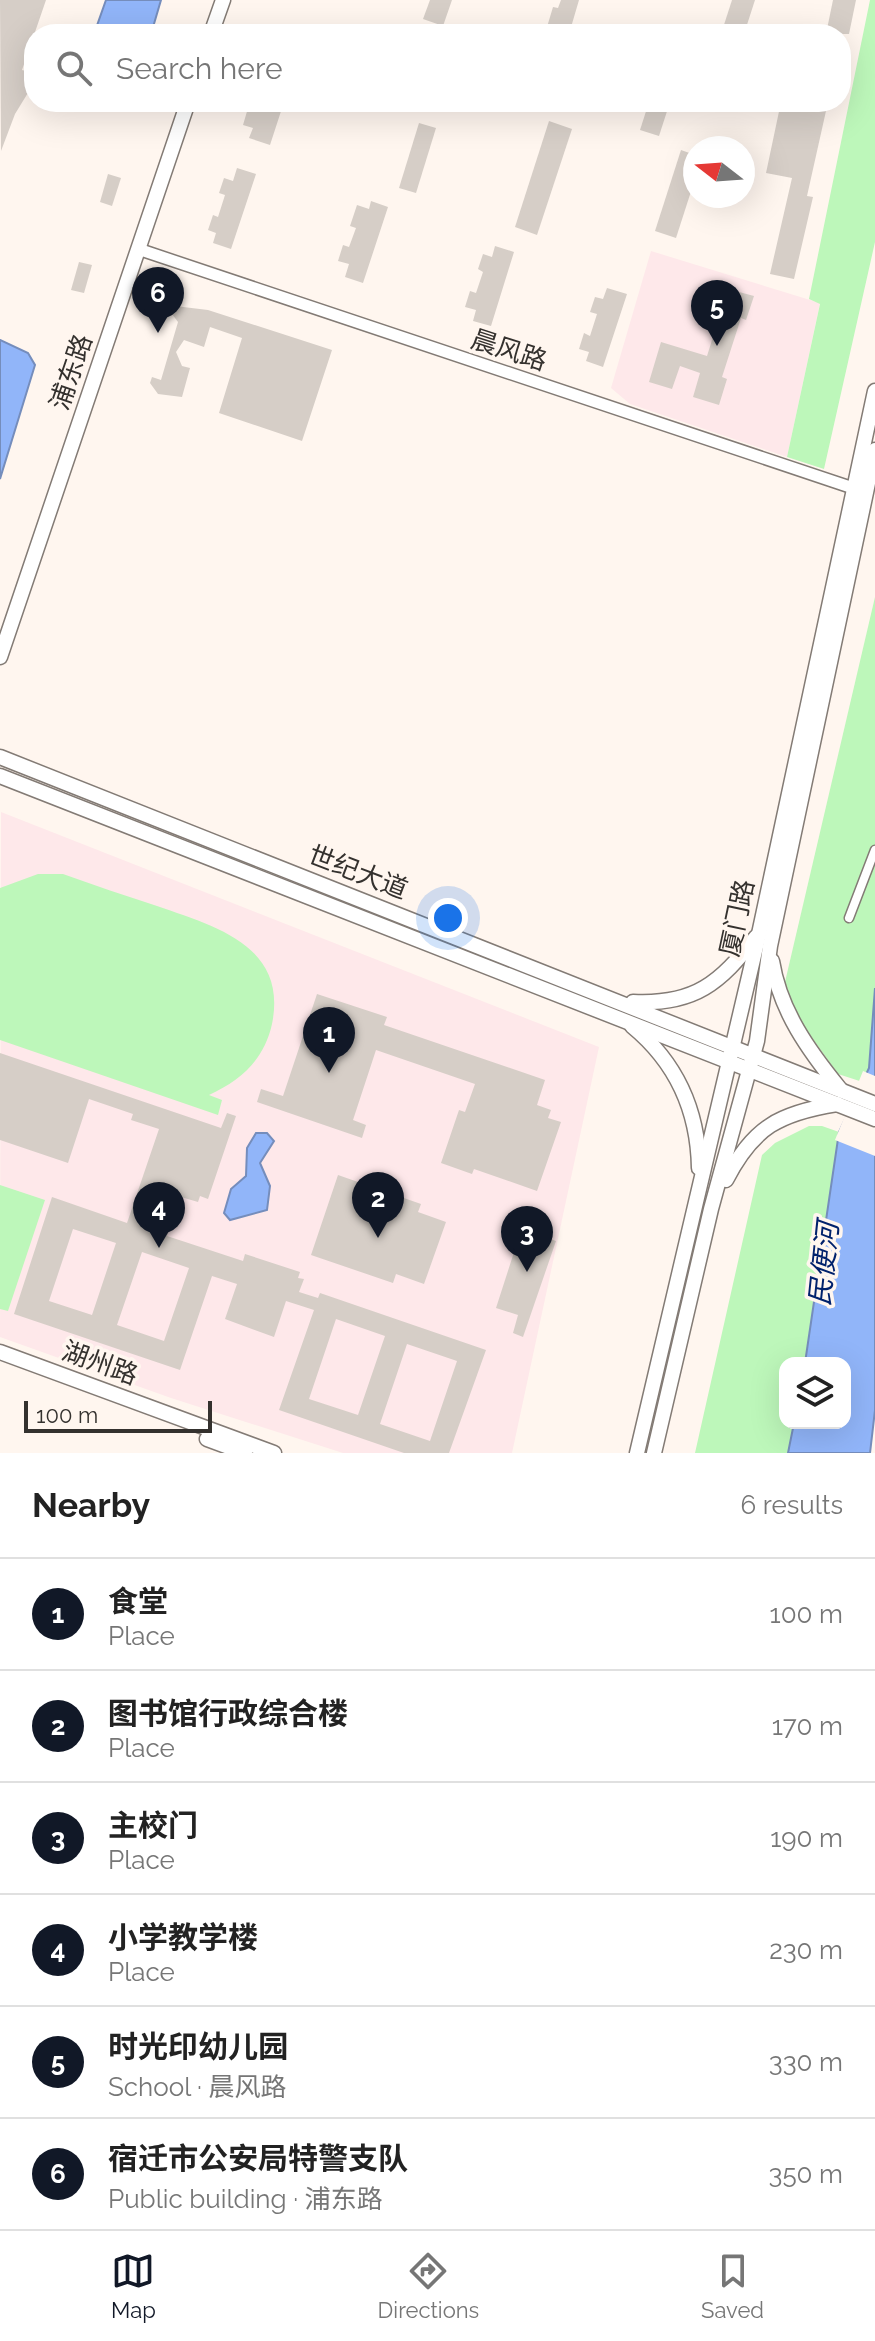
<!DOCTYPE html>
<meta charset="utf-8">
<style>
body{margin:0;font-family:Raleway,"Noto Sans SC",sans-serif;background:#f2f2f2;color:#222}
.controls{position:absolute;right:24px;bottom:24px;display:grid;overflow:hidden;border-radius:16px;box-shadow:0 8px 32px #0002}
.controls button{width:72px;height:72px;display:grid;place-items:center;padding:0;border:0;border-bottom:2px solid #e0e0e0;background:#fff;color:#222;font:40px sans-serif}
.compass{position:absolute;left:683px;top:136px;width:72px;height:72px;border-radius:50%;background:#fff;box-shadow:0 8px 32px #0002;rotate:287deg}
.scale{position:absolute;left:24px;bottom:20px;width:188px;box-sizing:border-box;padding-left:8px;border:4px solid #34312e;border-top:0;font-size:22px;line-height:28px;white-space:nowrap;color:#34312e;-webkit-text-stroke:6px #fff6ef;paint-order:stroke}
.you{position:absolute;left:448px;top:918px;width:28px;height:28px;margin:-20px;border:6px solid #fff;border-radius:50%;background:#1a73e8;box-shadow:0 0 0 12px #1a73e833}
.badge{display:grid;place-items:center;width:52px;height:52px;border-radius:50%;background:#111827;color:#fff;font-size:26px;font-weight:700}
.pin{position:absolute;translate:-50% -66px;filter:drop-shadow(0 2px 4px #0008)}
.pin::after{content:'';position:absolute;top:42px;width:28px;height:24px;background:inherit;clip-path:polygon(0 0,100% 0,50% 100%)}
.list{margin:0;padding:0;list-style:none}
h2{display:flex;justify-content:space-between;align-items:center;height:104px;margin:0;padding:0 32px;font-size:34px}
h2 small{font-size:26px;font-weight:400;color:#767676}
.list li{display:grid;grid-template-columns:52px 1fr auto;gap:24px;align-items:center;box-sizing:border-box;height:112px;padding:0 32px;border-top:2px solid #e0e0e0}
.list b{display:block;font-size:30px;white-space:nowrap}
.list p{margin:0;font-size:26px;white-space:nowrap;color:#767676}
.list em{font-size:26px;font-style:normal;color:#767676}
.icon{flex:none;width:44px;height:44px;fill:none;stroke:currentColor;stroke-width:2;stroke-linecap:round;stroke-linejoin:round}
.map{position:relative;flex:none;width:875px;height:1453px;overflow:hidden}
.search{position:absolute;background:#fff;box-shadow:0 8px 32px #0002;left:24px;right:24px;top:24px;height:88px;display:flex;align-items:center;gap:20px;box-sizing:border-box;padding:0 28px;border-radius:32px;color:#767676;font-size:30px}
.sheet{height:776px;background:#fff}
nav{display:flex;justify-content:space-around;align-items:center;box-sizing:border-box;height:112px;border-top:2px solid #e0e0e0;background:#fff;font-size:22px;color:#767676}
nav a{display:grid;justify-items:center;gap:4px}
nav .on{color:#111827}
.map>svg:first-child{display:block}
</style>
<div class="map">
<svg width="875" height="1453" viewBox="0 0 875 1453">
<rect width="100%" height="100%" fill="#fff6ef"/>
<g fill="#fee8ea">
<path d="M651,251L820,303L787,457L630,404L611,388Z"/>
<path d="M1,812L599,1047L512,1453H343L171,1398L0,1337Z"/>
</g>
<g fill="#bdf7ba">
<path d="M870,0H875V242L824,469L787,457L820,304L809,299Z"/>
<path d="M875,597V1086L838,1074L797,1017L785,982Z"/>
<path d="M38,874H63C94,885 126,896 157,906C214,926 288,945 272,1024C264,1060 241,1080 209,1095L222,1100L218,1115L0,1040V888Z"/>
<path d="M809,1126H822L839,1132L838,1151L805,1363H785V1423H794L788,1453H695L762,1155L775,1143Z"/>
<path d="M0,1185L45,1200L8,1311L0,1309Z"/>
</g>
<g fill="#91b5f9" stroke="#758dbc" stroke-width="2">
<path d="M106,0H161L151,34H94Z"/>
<path d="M0,340L28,353L35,365L0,479Z"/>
<path d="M875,988V1410L870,1453H788L794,1423H845V1363H805L839,1132L869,1068Z"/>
<path d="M256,1133H267L274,1141L260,1163L270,1186L267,1210L230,1220L224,1213L231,1189L246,1176L247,1148Z"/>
</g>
<path fill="#fff6ef" d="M863,1071L875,1076V1156L835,1140Z"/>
<g fill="#d6cec7" fill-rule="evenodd">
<path d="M0,0H46L22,70L34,73V83L15,114L1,151Z"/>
<path d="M430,0H452L443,26L423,19Z"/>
<path d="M561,0H579L569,34H552L553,29L547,27L553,7L558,8Z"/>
<path d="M732,0H755L744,34L722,31Z"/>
<path d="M833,0H856L849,34H826Z"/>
<path d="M257,102H284L270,145L249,138L253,128L243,125L248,108L254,111Z"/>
<path d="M649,102H670L659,136L640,130Z"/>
<path d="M781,102H828L807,196L813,197L794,279L770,274L792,178L766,173Z"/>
<path d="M549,121L572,129L537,235L515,227Z"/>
<path d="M419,123L436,128L416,193L399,188Z"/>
<path d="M681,150L695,155V179L676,238L655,231Z"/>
<path d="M237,168L256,174L231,249L213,243L216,233L208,230L213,215L218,217L225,195L219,193L224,178L233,181Z"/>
<path d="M108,174L121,178L112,206L100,202Z"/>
<path d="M371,201L388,207L363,283L345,277L349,264L338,261L343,245L349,247L356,228L350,226L357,205L369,209Z"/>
<path d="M495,246L514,252L491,326L473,321L476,310L465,307L470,291L476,293L483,272L478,269L483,254L492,257Z"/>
<path d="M79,262L92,265L84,293L71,290Z"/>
<path d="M607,288L627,294L603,367L586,361L589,352L579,349L584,333L590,336L597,314L590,312L595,297L603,299Z"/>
<path d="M728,289L754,296L746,320L741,318L722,377L727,379L719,405L693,397L700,373L680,366L672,389L649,382L661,342L707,356Z"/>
<path d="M175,306L208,310L332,350L302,441L219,413L242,338L210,327L204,347L184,340L176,352L182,366L190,368L182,397L158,394L150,383L152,377L161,380L178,322L172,314Z"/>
<path d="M317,994L387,1017L384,1025L545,1080L537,1105L551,1110L548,1118L561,1122L537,1191L474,1169L472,1174L441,1163L459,1110L465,1112L475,1084L376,1050L353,1120L366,1125L362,1138L257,1102L261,1089L283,1096Z"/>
<path d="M0,1053L221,1128L227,1113L236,1116L208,1199L200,1196L198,1202L181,1197L167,1236L243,1261L245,1254L300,1272L298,1278L304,1279L299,1292L318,1298L320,1293L486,1350L449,1453H404L279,1410L314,1310L286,1301L274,1337L225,1319L237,1284L212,1276L180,1370L14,1314L52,1197L127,1223L159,1129L131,1120L133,1114L89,1099L68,1163L0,1140ZM73,1229L116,1243L92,1315L49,1301ZM142,1252L189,1268L164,1341L117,1325ZM336,1319L385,1336L358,1415L309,1399ZM407,1344L457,1361L430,1441L380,1424Z"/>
<path d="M338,1175L421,1204L418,1212L446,1222L424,1284L396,1274L393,1283L311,1255Z"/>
<path d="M545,1237L556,1241L523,1337L513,1333L518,1315L496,1308L516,1246L539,1255Z"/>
</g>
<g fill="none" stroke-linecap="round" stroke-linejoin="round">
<g stroke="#837b75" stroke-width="11">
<path id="pedestrian" d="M849,918L875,850"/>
</g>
<g stroke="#837b75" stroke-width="14">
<path id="minor" d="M138,249L862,491"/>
</g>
<g stroke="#837b75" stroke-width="17">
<g id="tertiary">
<path d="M211,34L223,0"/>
<path d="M0,657L188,102"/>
<path d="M0,757L875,1104"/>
<path d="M0,776L875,1119"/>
<path d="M772,961C780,1011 809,1051 840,1089"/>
<path d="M633,1002C695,1005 720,983 756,937"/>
<path d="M632,1026C677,1063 698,1110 699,1168"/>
<path d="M726,1180C753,1127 780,1113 837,1104"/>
<path d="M0,1352L274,1453"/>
<path d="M207,1439L245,1453"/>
<path d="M637,1453L759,934L875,391"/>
<path d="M654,1453L711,1209L757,1041L770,946L875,450"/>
</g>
</g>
<use href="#pedestrian" stroke="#fff" stroke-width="8"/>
<use href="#minor" stroke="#fff" stroke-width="11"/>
<use href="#tertiary" stroke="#fff" stroke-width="14"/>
</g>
<g text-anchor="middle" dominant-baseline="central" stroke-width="7" stroke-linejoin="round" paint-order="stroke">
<g font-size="26" fill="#34312e" stroke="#fff6ef">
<text transform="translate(509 350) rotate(18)">晨风路</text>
<text transform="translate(71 372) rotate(-71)">浦东路</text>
<text transform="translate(358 872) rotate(21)">世纪大道</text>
<text transform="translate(737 918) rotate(-78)">厦门路</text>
<text transform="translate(100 1363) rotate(20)">湖州路</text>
</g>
<g font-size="28" font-style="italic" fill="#00216c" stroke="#fff6ef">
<text transform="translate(824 1264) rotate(-84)">民便河</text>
</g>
</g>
</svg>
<div class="controls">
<button><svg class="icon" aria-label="layers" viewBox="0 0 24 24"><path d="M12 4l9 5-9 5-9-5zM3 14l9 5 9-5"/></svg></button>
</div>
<svg class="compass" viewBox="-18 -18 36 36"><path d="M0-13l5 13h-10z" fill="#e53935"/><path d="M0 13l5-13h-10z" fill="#767676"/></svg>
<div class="scale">100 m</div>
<div class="you"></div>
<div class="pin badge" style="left:329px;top:1073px">1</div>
<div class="pin badge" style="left:378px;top:1238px">2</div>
<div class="pin badge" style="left:527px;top:1272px">3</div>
<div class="pin badge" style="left:159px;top:1248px">4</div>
<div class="pin badge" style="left:717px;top:346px">5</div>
<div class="pin badge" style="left:158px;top:333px">6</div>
<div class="search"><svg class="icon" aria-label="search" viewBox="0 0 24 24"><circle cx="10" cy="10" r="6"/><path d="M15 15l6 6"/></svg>Search here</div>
</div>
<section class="sheet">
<h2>Nearby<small>6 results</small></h2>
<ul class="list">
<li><span class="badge">1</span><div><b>食堂</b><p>Place</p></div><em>100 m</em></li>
<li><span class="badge">2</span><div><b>图书馆行政综合楼</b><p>Place</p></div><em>170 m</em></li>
<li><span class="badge">3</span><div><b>主校门</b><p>Place</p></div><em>190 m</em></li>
<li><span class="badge">4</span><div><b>小学教学楼</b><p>Place</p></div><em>230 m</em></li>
<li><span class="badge">5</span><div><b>时光印幼儿园</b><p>School · 晨风路</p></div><em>330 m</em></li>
<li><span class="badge">6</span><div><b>宿迁市公安局特警支队</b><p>Public building · 浦东路</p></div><em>350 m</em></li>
</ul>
</section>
<nav>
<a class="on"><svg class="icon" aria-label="map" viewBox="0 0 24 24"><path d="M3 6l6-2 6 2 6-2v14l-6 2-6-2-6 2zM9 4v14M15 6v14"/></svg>Map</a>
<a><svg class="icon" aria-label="directions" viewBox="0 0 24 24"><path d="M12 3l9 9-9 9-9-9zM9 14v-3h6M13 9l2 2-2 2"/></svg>Directions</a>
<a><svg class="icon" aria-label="saved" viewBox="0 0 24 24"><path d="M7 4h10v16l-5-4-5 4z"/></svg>Saved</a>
</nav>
